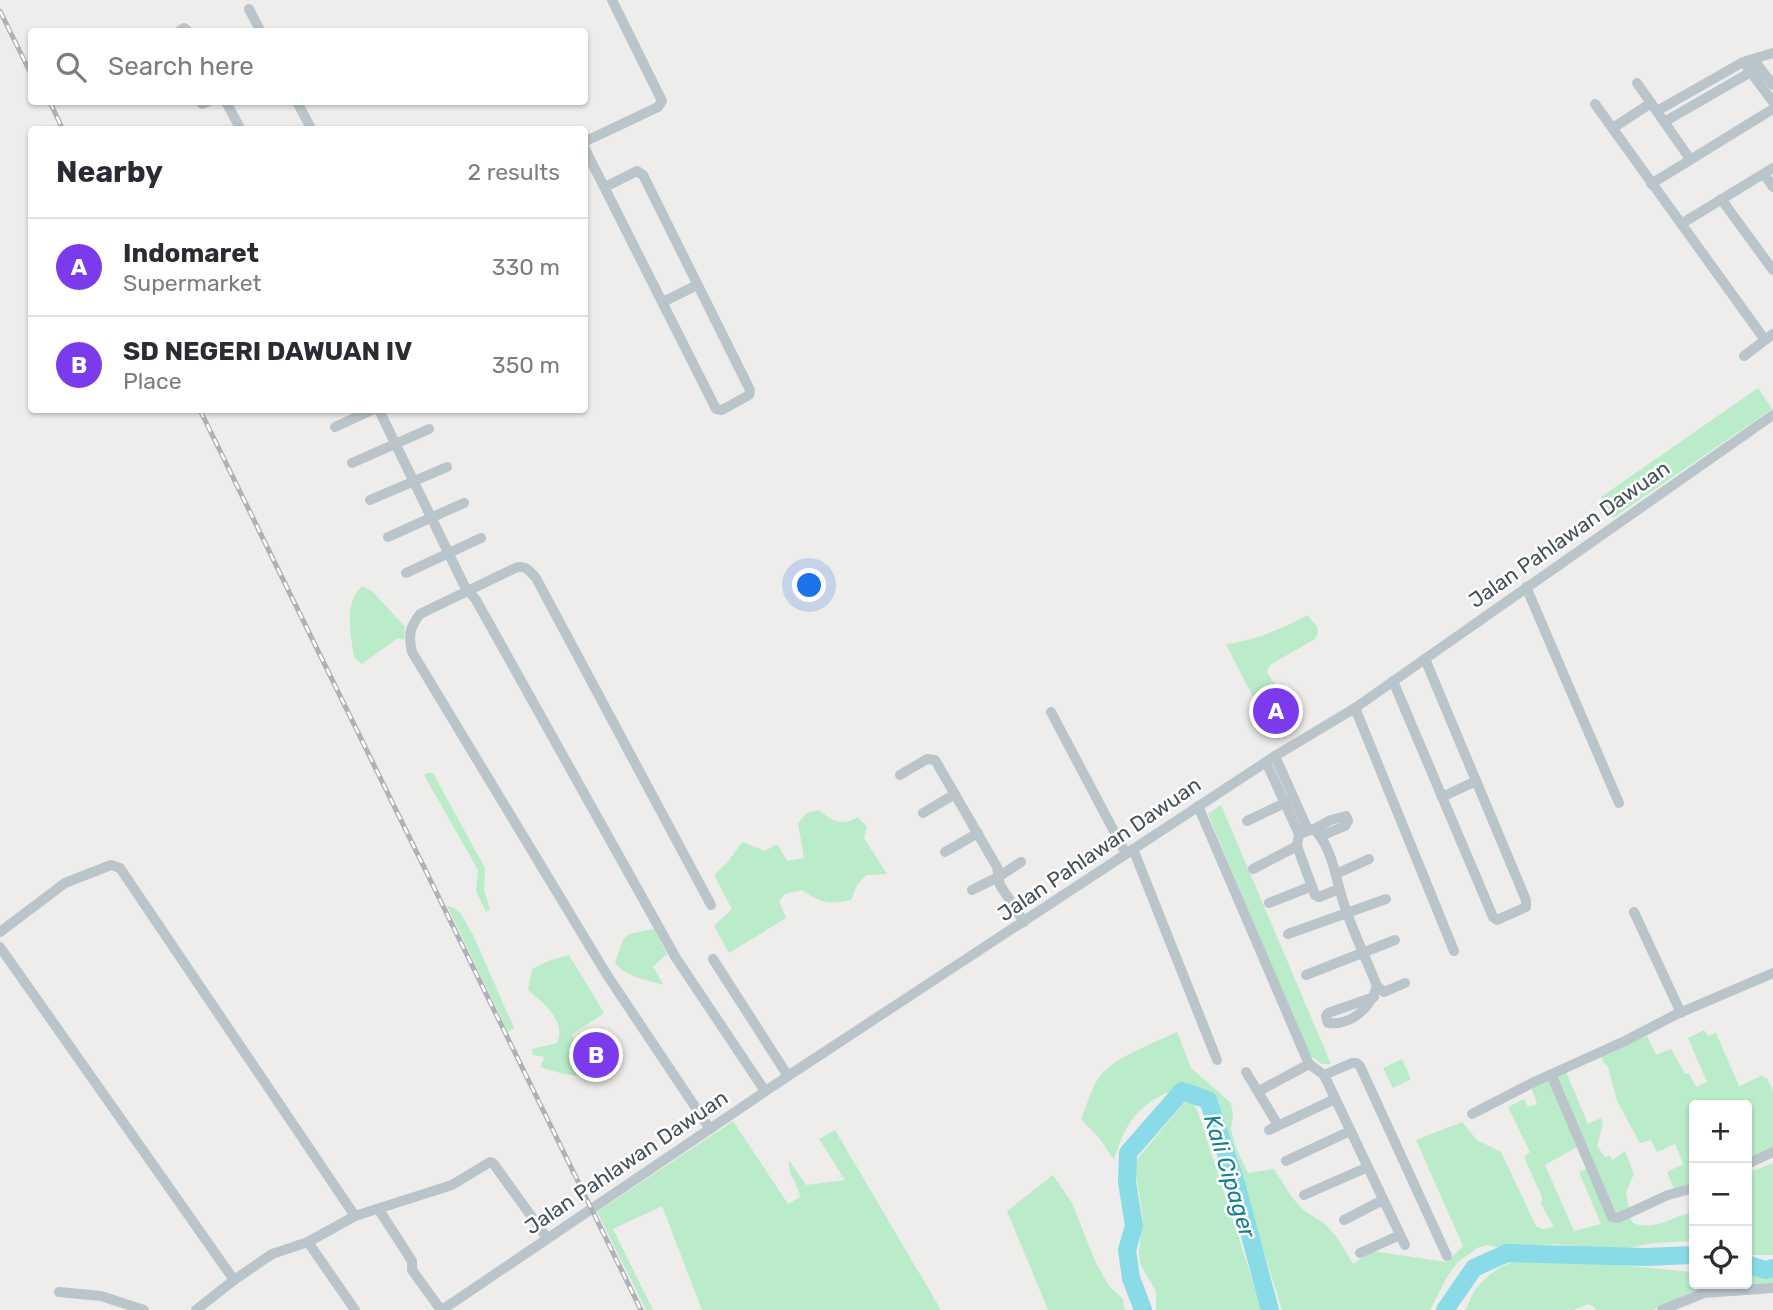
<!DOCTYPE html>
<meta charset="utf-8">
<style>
body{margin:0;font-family:Rubik,sans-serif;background:#f7f7f7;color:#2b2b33}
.controls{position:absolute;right:21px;bottom:21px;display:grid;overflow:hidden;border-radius:7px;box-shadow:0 2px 5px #0004}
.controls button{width:63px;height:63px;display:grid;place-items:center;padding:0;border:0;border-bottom:2px solid #e1e1e2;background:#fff;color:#2b2b33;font:35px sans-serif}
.you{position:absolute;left:810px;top:586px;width:24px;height:24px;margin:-18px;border:5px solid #fff;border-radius:50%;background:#1a73e8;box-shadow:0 0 0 10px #1a73e833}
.badge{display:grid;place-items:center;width:46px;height:46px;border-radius:50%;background:#7c3aed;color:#fff;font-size:23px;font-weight:700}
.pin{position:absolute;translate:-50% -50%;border:4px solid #fff;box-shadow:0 2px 7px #0006}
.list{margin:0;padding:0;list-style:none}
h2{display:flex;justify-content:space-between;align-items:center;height:91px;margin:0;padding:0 28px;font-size:30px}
h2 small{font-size:23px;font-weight:400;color:#7c7c81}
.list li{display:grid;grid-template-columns:46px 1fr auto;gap:21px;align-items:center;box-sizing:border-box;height:98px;padding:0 28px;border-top:2px solid #e1e1e2}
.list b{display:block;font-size:26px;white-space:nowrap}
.list p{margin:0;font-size:23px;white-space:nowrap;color:#7c7c81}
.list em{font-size:23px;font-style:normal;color:#7c7c81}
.icon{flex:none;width:38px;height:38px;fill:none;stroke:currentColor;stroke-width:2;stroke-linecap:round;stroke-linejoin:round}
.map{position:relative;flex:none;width:1773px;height:1310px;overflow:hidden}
.search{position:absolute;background:#fff;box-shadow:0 2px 5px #0004;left:28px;top:28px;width:560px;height:77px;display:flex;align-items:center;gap:18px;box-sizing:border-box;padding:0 24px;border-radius:7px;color:#7c7c81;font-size:26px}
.panel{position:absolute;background:#fff;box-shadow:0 2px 5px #0004;left:28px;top:126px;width:560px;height:287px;border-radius:7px}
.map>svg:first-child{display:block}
</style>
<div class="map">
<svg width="1773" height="1310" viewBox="0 0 1773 1310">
<rect width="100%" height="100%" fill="#efecec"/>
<g fill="#baecc9">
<path d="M1758,388L1772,409L1613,518L1601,497Z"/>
<path d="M363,586L373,592L405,627L404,640L398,638L362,664L354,657C351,636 343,600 363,586Z"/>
<path d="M1308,615L1317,627L1318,633L1315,639L1270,665L1267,672L1279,691L1257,705L1226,644C1257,640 1281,629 1308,615Z"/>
<path d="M427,773H433L485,868L484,890L490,909L486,912L476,891L478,870L424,775Z"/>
<path d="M1221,805L1331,1064H1322L1307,1053L1208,814Z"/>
<path d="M818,810C834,821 840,827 858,817L867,827L864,838L887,874L866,875L857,885L851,900C828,905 821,903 802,890L785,894L779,901L786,918L729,953L714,926L732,909L714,875L727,863L742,842L765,851L777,844L787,861L804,858L798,823L807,813Z"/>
<path d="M447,906L454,908L461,914L473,935L514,1028L508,1032Z"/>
<path d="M654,929L667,954L653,967L664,985C648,980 625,977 615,963L623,940L629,934Z"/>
<path d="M569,955L604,1013L571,1035L598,1076C589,1079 547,1072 540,1066L545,1057L533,1055L532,1049L557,1043C567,1021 543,1003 528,990L532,969L551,960Z"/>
<path d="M1704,1030L1708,1036L1716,1033L1739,1086L1761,1076L1767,1078L1773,1091V1148L1747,1160V1105H1694V1185L1675,1191L1667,1172L1683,1164L1675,1144L1657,1152L1651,1140L1640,1143L1617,1101L1608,1067L1603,1062L1602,1056L1647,1036L1656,1055L1671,1049L1685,1074L1689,1073L1696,1087L1707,1082L1688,1038Z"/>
<path d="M1177,1032L1191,1068L1231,1103L1233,1116L1231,1129L1236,1148L1248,1173L1274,1169L1291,1196L1303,1210L1325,1224L1336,1236L1353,1264L1372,1251L1447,1262L1463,1246L1416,1140L1462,1122L1477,1140L1501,1152L1536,1226L1542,1229L1554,1227L1541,1204L1542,1197L1524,1157L1530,1152L1508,1107L1524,1099L1528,1107L1537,1104L1531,1087L1549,1079L1579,1146L1545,1165L1574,1231L1601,1224L1579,1172L1588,1168L1610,1220L1630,1217L1633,1223C1656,1232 1674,1215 1694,1212V1241L1655,1243L1615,1250L1556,1244L1496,1247L1486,1245L1477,1248L1457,1263L1447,1277L1430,1310H1282L1259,1236L1210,1099L1185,1086C1142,1100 1127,1117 1114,1160L1100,1139L1081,1119C1088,1105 1090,1088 1101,1075C1116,1056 1155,1043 1177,1032Z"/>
<path d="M1402,1059L1411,1079L1393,1088L1383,1068Z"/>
<path d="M1566,1072L1588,1124L1601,1118L1603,1123L1597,1146L1605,1157L1609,1155L1613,1160L1625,1151L1634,1174L1626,1192L1629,1210L1613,1215L1556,1077Z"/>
<path d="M1185,1102L1193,1103L1198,1112L1262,1310H1156V1291L1140,1264L1139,1251L1143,1218L1134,1163Z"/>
<path d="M733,1121L788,1204L800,1197C798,1182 787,1175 789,1160L806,1185L845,1180L819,1139L835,1130L941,1310H702L662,1206L613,1229L653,1310H646L597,1212Z"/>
<path d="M1773,1163V1255H1753L1747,1252V1173Z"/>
<path d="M1053,1175L1072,1203L1095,1261L1109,1286L1123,1299L1125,1310H1048L1007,1211Z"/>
<path d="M1542,1258L1694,1272V1284H1747V1275L1773,1274V1284L1706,1288L1694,1291L1652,1310H1597L1589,1304L1573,1310H1465C1469,1304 1471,1296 1475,1290C1493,1267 1514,1258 1542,1258Z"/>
</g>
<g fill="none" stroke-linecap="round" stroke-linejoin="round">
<g stroke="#89dce7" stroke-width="18">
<path d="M1747,1264L1765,1270L1773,1268"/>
<path d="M1143,1310L1131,1278L1127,1250L1134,1226L1127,1182L1128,1153L1182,1091L1208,1100L1236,1183L1270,1310"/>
<path d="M1445,1310L1474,1268L1507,1253L1645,1257L1694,1255"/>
</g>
<g stroke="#bac5cb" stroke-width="10">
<path d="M249,9L261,32"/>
<path d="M178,32L184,28L189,32"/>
<path d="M1754,60L1773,85"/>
<path d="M1747,67L1773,102"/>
<path d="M1637,83L1690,159"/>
<path d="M226,102L241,130"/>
<path d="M297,102L312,130"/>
<path d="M202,104L207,102"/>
<path d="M1595,104L1765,340"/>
<path d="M1657,111L1743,62L1773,53"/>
<path d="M1664,122L1751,72"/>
<path d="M1613,128L1651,103"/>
<path d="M584,142L658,107L662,101L612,0"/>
<path d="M584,147L716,409L722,410L749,395L750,390L643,175L637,171L605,187"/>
<path d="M1764,174L1773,187"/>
<path d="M1651,184L1773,109"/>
<path d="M1721,199L1773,270"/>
<path d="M1681,224L1773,168"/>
<path d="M663,302L697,285"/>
<path d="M1744,356L1773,334"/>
<path d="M379,410L464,585L476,600L676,958L765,1091"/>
<path d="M335,427L372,410"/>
<path d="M352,463L429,429"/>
<path d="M370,500L447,467"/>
<path d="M388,537L464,503"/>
<path d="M406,573L481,538"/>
<path d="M1526,587L1619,803"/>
<path d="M1393,681L1493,917L1497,920L1526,907V900L1425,659"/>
<path d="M1355,708L1454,951"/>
<path d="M1051,712L1126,854"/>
<path d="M1275,756L1308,830"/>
<path d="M1266,762L1299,834"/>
<path d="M900,775L927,759L935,760L997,867L1000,885L1024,922"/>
<path d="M1442,797L1476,781"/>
<path d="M1198,806L1309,1064L1324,1075L1405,1245"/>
<path d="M923,813L955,794"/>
<path d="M1247,821L1291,800"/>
<path d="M1314,829L1331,820L1346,816L1348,821L1345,826L1321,836"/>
<path d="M1133,849L1217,1060"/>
<path d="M945,852L978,833"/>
<path d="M1253,869L1297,846"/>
<path d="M1336,874L1369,859"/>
<path d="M1339,889L1319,897L1315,895L1297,846L1299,834L1314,829C1334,849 1336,884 1346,910C1355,936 1367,961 1377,986C1371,1007 1352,1026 1328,1023L1326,1016L1328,1013L1374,997"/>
<path d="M972,890L998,877L1021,862"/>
<path d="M1269,903L1312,886"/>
<path d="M1634,912L1681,1013"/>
<path d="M0,932L65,883L111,865L120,868L355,1216"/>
<path d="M1288,934L1386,899"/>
<path d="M0,947L234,1280"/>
<path d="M713,959L788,1076"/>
<path d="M1306,975L1395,940"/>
<path d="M1377,986L1384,992L1405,983"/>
<path d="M1246,1072L1278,1125"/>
<path d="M1551,1074L1612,1217L1618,1218L1668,1195L1694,1188"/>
<path d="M1324,1075L1352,1063H1356L1360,1066L1447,1256"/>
<path d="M1259,1091L1309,1064"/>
<path d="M1472,1114L1534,1082L1625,1041L1677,1014L1773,973"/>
<path d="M710,1129L607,975L412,652C408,635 410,627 420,614L513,569C524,564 528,569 536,578L711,905"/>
<path d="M1269,1130L1335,1099"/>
<path d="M1286,1161L1350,1131"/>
<path d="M1747,1164L1773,1152"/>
<path d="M1304,1195L1368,1167"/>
<path d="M379,1210L412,1261V1270L441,1310"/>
<path d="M1344,1220L1383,1200"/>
<path d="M1360,1253L1400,1235"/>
<path d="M59,1292L101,1296L144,1310"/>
<path d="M196,1310L234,1280L272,1254L308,1242"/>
<path d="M355,1310L308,1242L355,1216L452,1185L490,1162L493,1163L547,1238"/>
<path d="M442,1310L788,1076L1275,756L1355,708L1773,415"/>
<path d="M1662,1310L1704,1293L1773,1288"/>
</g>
<g stroke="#aeb2b6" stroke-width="5">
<g id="rail">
<path d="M0,11L32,76"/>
<path d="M50,102L63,130"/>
<path d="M200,410L641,1310"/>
</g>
</g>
<use href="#rail" stroke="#fff" stroke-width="2.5" stroke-dasharray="8" stroke-linecap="butt"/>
</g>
<g text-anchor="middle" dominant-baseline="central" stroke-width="5" stroke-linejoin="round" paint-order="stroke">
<g font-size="21" fill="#455158" stroke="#fff">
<text transform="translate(1569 534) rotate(-35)">Jalan Pahlawan Dawuan</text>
<text transform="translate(1099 849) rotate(-34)">Jalan Pahlawan Dawuan</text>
<text transform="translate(626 1162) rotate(-34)">Jalan Pahlawan Dawuan</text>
</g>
<g font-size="23" font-style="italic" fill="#128290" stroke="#fff">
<text transform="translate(1230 1176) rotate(73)">Kali Cipager</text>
</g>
</g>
</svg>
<div class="controls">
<button>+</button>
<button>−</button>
<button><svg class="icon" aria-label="locate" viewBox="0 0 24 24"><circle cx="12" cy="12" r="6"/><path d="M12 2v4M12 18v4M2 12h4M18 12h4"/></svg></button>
</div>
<div class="you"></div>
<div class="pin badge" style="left:1276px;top:711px">A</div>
<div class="pin badge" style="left:596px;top:1055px">B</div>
<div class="search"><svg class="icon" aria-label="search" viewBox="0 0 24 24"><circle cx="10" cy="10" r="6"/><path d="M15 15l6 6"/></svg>Search here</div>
<section class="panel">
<h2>Nearby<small>2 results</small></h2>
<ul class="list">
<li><span class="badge">A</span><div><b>Indomaret</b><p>Supermarket</p></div><em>330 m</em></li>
<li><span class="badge">B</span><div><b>SD NEGERI DAWUAN IV</b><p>Place</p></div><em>350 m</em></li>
</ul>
</section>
</div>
